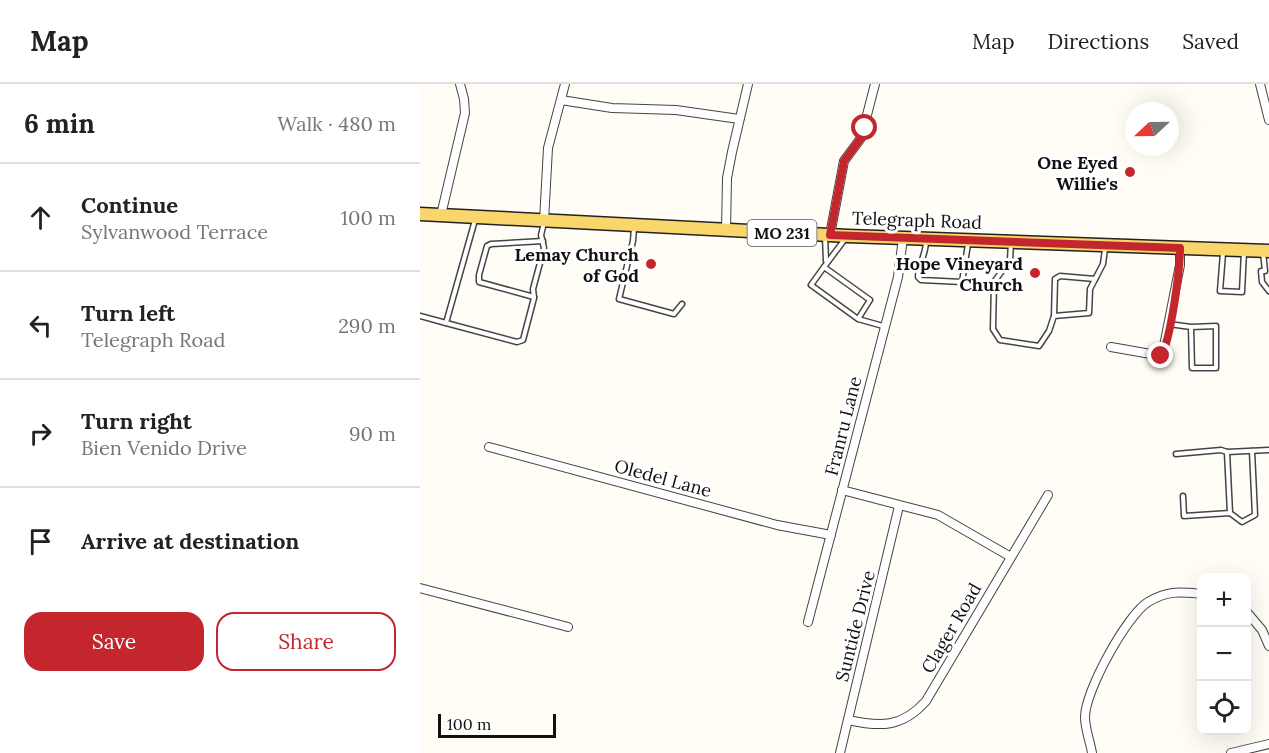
<!DOCTYPE html>
<meta charset="utf-8">
<style>
body{margin:0;font-family:Lora,serif;background:#f2f2f2;color:#222}
.controls{position:absolute;right:18px;bottom:18px;display:grid;overflow:hidden;border-radius:12px;box-shadow:0 6px 24px #0002}
.controls button{width:54px;height:54px;display:grid;place-items:center;padding:0;border:0;border-bottom:2px solid #e0e0e0;background:#fff;color:#222;font:30px sans-serif}
.compass{position:absolute;left:705px;top:18px;width:54px;height:54px;border-radius:50%;background:#fff;box-shadow:0 6px 24px #0002;rotate:248deg}
.scale{position:absolute;left:18px;bottom:15px;width:118px;box-sizing:border-box;padding-left:6px;border:3px solid #111;border-top:0;font-size:16px;line-height:21px;white-space:nowrap;color:#111;-webkit-text-stroke:4px #fff;paint-order:stroke}
.stop{position:absolute;width:18px;height:18px;margin:-14px;border:4px solid #c4262e;border-radius:50%;background:#fff}
.stop.end{background:#c4262e;border-color:#fff;box-shadow:0 2px 6px #0008}
.list{margin:0;padding:0;list-style:none}
h2{display:flex;justify-content:space-between;align-items:center;height:78px;margin:0;padding:0 24px;font-size:26px}
h2 small{font-size:20px;font-weight:400;color:#767676}
.list li{display:grid;grid-template-columns:39px 1fr auto;gap:18px;align-items:center;box-sizing:border-box;height:108px;padding:0 24px;border-top:2px solid #e0e0e0}
.list b{display:block;font-size:22px;white-space:nowrap}
.list p{margin:0;font-size:20px;white-space:nowrap;color:#767676}
.list em{font-size:20px;font-style:normal;color:#767676}
.actions{display:flex;gap:12px;padding:18px 24px}
.actions a{flex:1;padding:14px 0;border:2px solid #c4262e;border-radius:18px;text-align:center;font-size:21px;color:#c4262e}
.actions .main{background:#c4262e;color:#fff}
.icon{flex:none;width:33px;height:33px;fill:none;stroke:currentColor;stroke-width:2;stroke-linecap:round;stroke-linejoin:round}
.map{position:relative;flex:none;width:849px;height:669px;overflow:hidden}
header{display:flex;align-items:center;gap:36px;box-sizing:border-box;height:84px;padding:0 30px;background:#fff;border-bottom:2px solid #e0e0e0}
header strong{font-size:28px}
nav{display:flex;gap:33px;margin-inline-start:auto;font-size:21px}
main{display:flex}
aside{flex:1;background:#fff}
.map>svg:first-child{display:block}
</style>
<header>
<strong>Map</strong>
<nav><a>Map</a><a>Directions</a><a>Saved</a></nav>
</header>
<main>
<aside>
<h2>6 min<small>Walk · 480 m</small></h2>
<ul class="list">
<li><svg class="icon" aria-label="ahead" viewBox="0 0 24 24"><path d="M12 20V5M6 11l6-6 6 6"/></svg><div><b>Continue</b><p>Sylvanwood Terrace</p></div><em>100 m</em></li>
<li><svg class="icon" aria-label="left" viewBox="0 0 24 24"><path d="M17 20v-9H6M10 6l-5 5 5 5"/></svg><div><b>Turn left</b><p>Telegraph Road</p></div><em>290 m</em></li>
<li><svg class="icon" aria-label="right" viewBox="0 0 24 24"><path d="M7 20v-9h11M14 6l5 5-5 5"/></svg><div><b>Turn right</b><p>Bien Venido Drive</p></div><em>90 m</em></li>
<li><svg class="icon" aria-label="arrive" viewBox="0 0 24 24"><path d="M6 21V4h12l-3 4 3 4H6"/></svg><div><b>Arrive at destination</b></div></li>
</ul>
<div class="actions"><a class="main">Save</a><a>Share</a></div>
</aside>
<div class="map">
<svg width="849" height="669" viewBox="0 0 849 669">
<rect width="100%" height="100%" fill="#fffdf5"/>
<g fill="none" stroke-linecap="round" stroke-linejoin="round">
<g stroke="#444" stroke-width="7">
<g id="lane">
<path d="M55,136L26,239L97,258L103,256L114,214L113,205L124,164L121,151L124,139"/>
<path d="M214,144L213,157L199,215L254,230L262,220"/>
<path d="M405,152L406,177"/>
<path d="M506,157C506,171 498,181 498,193L501,196L542,198L548,160"/>
<path d="M591,159L590,176L574,198L573,245L580,256L619,262L629,247L634,232L669,229L670,205L683,180L685,165"/>
<path d="M843,168L845,187H841L842,198L849,207"/>
<path d="M803,169L800,207L822,208L824,167"/>
<path d="M404,183L425,155"/>
<path d="M114,213L59,198V191L67,162L71,160L123,157"/>
<path d="M0,232L26,239"/>
<path d="M634,232L635,195L640,192L675,195"/>
<path d="M438,235L450,216L404,183L391,201L438,235L463,242"/>
<path d="M749,240L771,243L796,242V284H772L771,243"/>
<path d="M807,368L810,429"/>
<path d="M756,370L801,366L807,368L849,366"/>
<path d="M763,412L764,432L810,429L822,438L835,431L832,367"/>
</g>
</g>
<g stroke="#444" stroke-width="10">
<g id="street">
<path d="M840,0L849,36"/>
<path d="M141,16L192,24L256,26L319,35"/>
<path d="M21,131L45,29L44,15L40,0"/>
<path d="M124,137L128,64L145,0"/>
<path d="M306,146L307,94L312,68L328,0"/>
<path d="M410,151L424,77L441,54L455,0"/>
<path d="M691,263L742,272L760,181V164"/>
<path d="M69,363L357,441L411,451"/>
<path d="M422,406L518,431L591,473"/>
<path d="M0,504L148,543"/>
<path d="M826,527L842,546L849,562"/>
<path d="M388,538L478,193L483,154"/>
<path d="M428,636C460,643 482,644 506,617L628,411"/>
<path d="M420,669L479,422"/>
<path d="M672,669C670,657 665,645 665,633C665,607 707,531 728,518C748,506 760,508 782,510"/>
<path d="M811,669L849,660"/>
</g>
</g>
<g stroke="#222" stroke-width="15">
<path id="primary" d="M0,130L428,152L849,167"/>
</g>
<use href="#lane" stroke="#fff" stroke-width="4"/>
<use href="#street" stroke="#fff" stroke-width="8"/>
<use href="#primary" stroke="#f9d66b" stroke-width="12"/>
</g>
<g fill="none" stroke-linecap="round" stroke-linejoin="round">
<path stroke="#c4262e" stroke-width="8" d="M445,44L441,54L424,77L410,151L760,164C760,186 751,255 741,272"/>
</g>
<g fill="#c4262e" stroke="#fff" stroke-width="2">
<circle cx="710" cy="88" r="6"/>
<circle cx="231" cy="180" r="6"/>
<circle cx="615" cy="189" r="6"/>
</g>
<g text-anchor="middle" dominant-baseline="central" stroke-width="6" stroke-linejoin="round" paint-order="stroke">
<rect fill="#fff" stroke="#585858" stroke-width="1.5" x="327.5" y="136" width="69" height="26" rx="4.5"/>
<g font-size="16" font-weight="bold" fill="#111">
<text x="362" y="149">MO 231</text>
</g>
<g font-size="18" font-weight="bold" fill="#111" stroke="#fff" text-anchor="end">
<text x="698" y="78">One Eyed<tspan x="698" dy="21">Willie's</tspan></text>
<text x="219" y="170">Lemay Church<tspan x="219" dy="21">of God</tspan></text>
<text x="603" y="179">Hope Vineyard<tspan x="603" dy="21">Church</tspan></text>
</g>
<g font-size="18" fill="#111" stroke="#fff">
<text transform="translate(497 136) rotate(2)">Telegraph Road</text>
<text transform="translate(423 342) rotate(-76)">Franru Lane</text>
<text transform="translate(243 394) rotate(15)">Oledel Lane</text>
<text transform="translate(435 542) rotate(-76)">Suntide Drive</text>
<text transform="translate(531 544) rotate(-60)">Clager Road</text>
</g>
</g>
</svg>
<div class="controls">
<button>+</button>
<button>−</button>
<button><svg class="icon" aria-label="locate" viewBox="0 0 24 24"><circle cx="12" cy="12" r="6"/><path d="M12 2v4M12 18v4M2 12h4M18 12h4"/></svg></button>
</div>
<svg class="compass" viewBox="-18 -18 36 36"><path d="M0-13l5 13h-10z" fill="#e53935"/><path d="M0 13l5-13h-10z" fill="#767676"/></svg>
<div class="scale">100 m</div>
<div class="stop" style="left:445px;top:44px"></div>
<div class="stop end" style="left:741px;top:272px"></div>
</div>
</main>
